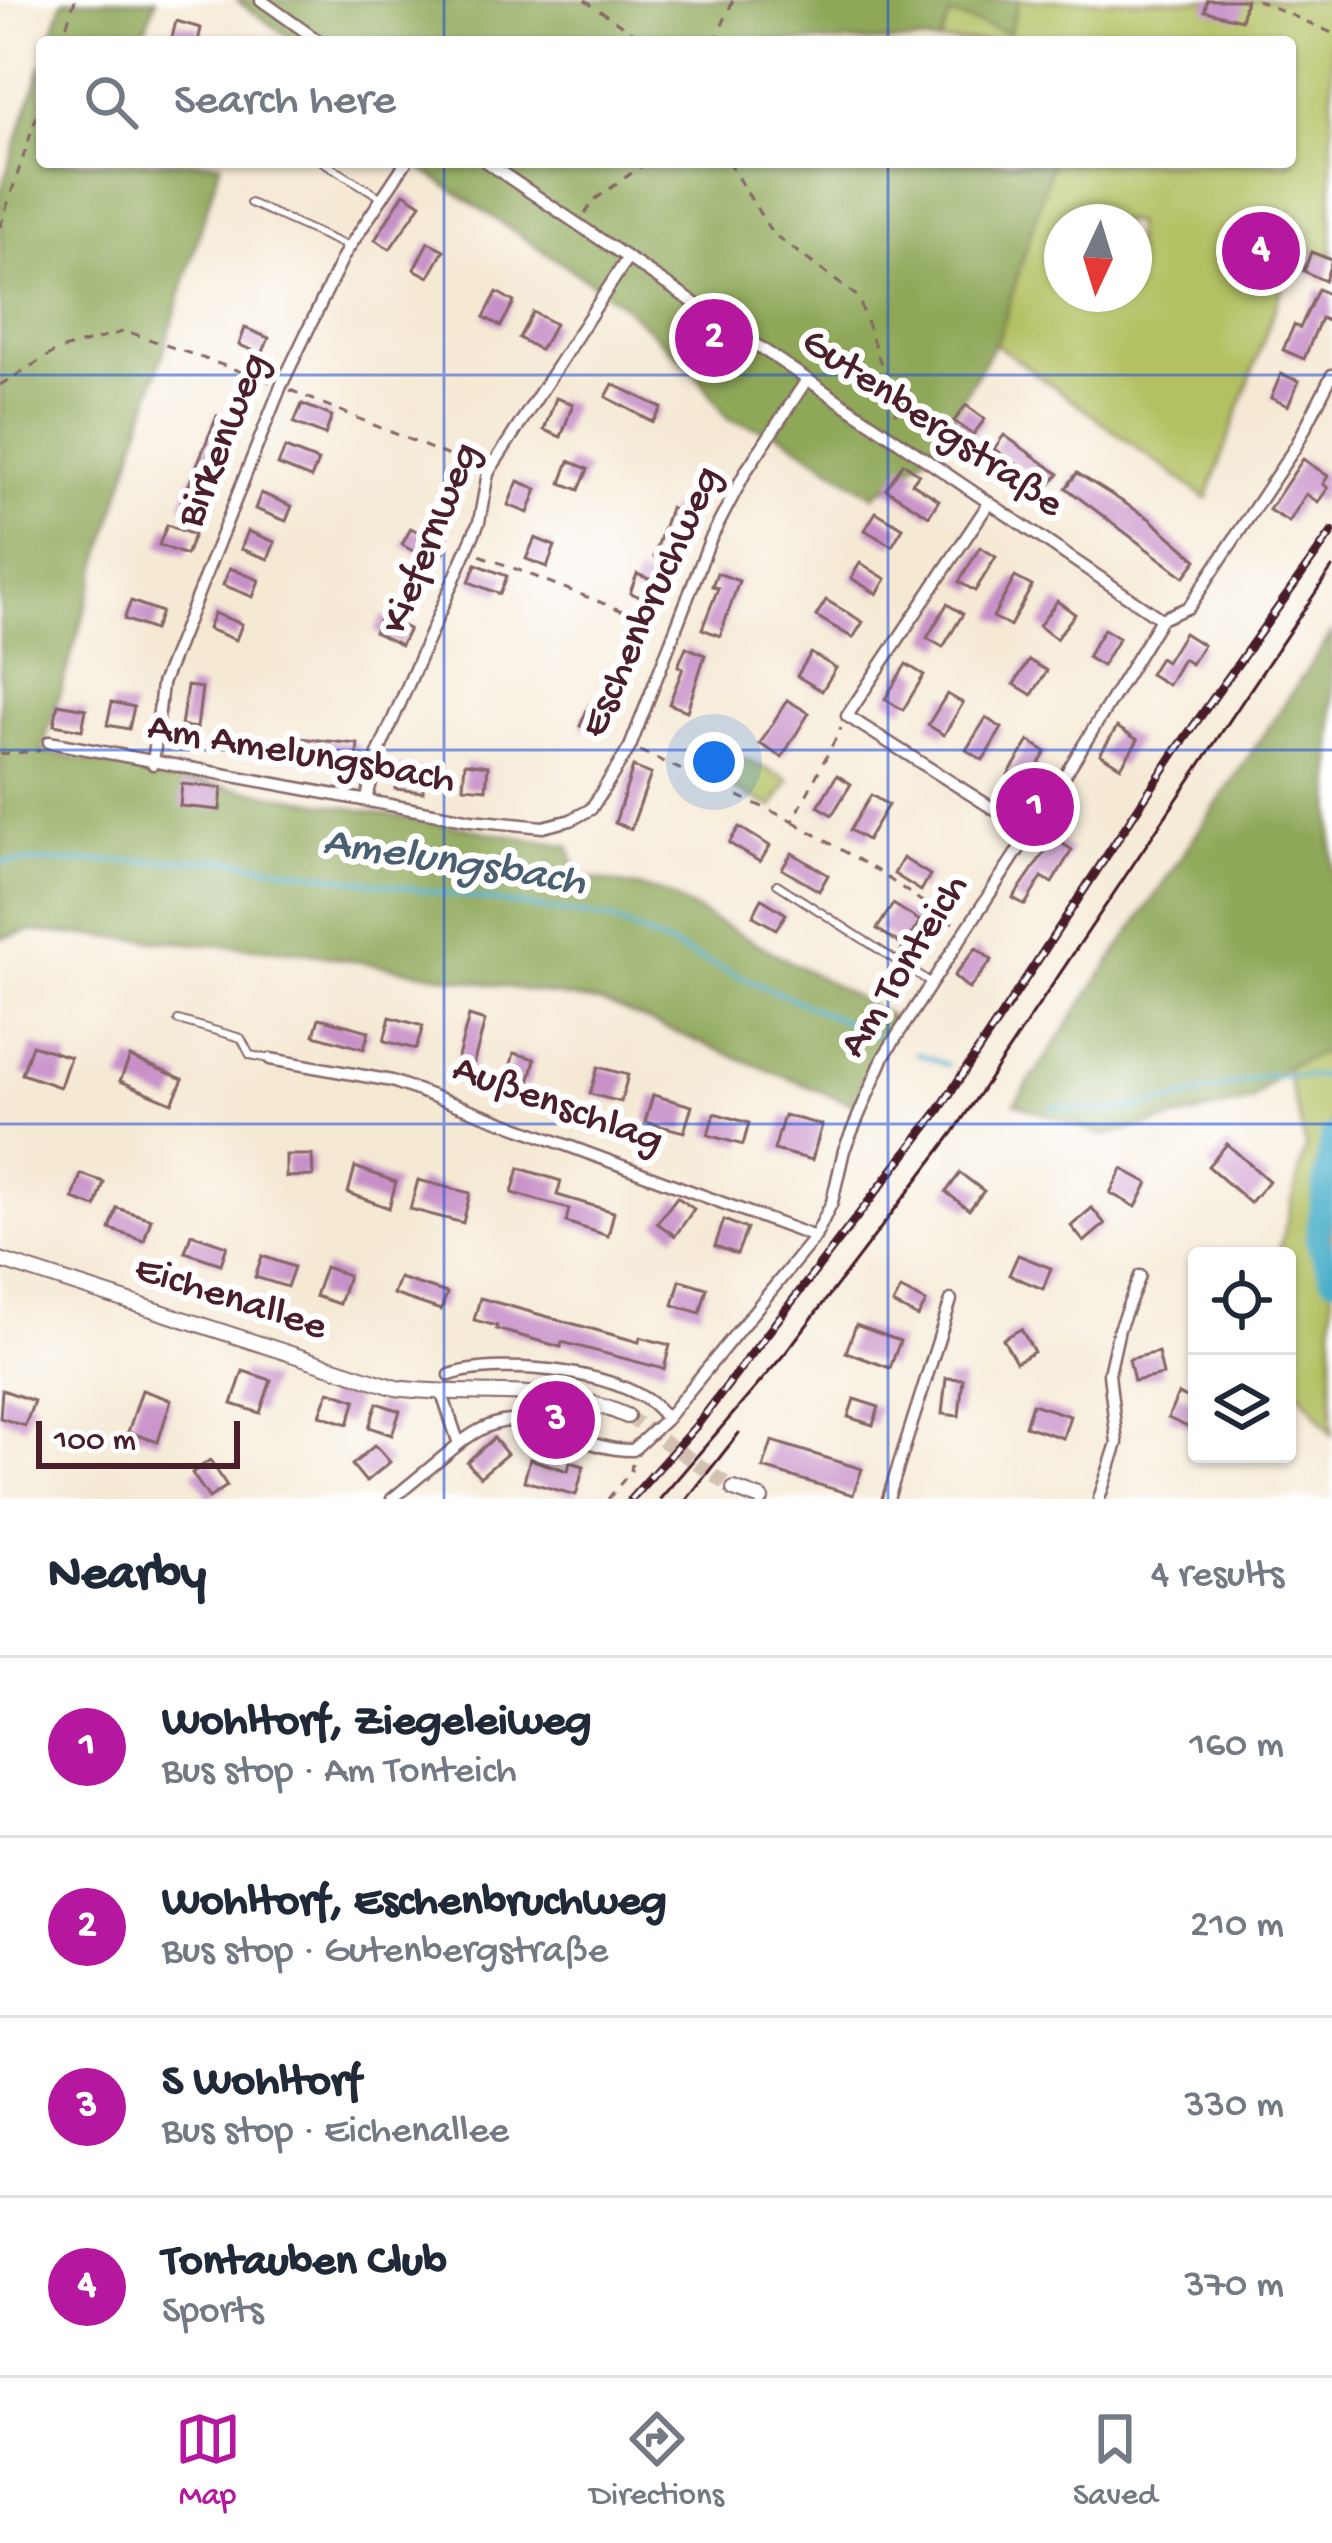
<!DOCTYPE html>
<meta charset="utf-8">
<style>
body{margin:0;font-family:"Gochi Hand",sans-serif;background:#f2f2f3;color:#1f2937}
.controls{position:absolute;right:36px;bottom:36px;display:grid;overflow:hidden;border-radius:12px;box-shadow:0 3px 9px #0004}
.controls button{width:108px;height:108px;display:grid;place-items:center;padding:0;border:0;border-bottom:3px solid #e0e1e3;background:#fff;color:#1f2937;font:60px sans-serif}
.compass{position:absolute;left:1044px;top:204px;width:108px;height:108px;border-radius:50%;background:#fff;box-shadow:0 3px 9px #0004;rotate:184deg}
.scale{position:absolute;left:36px;bottom:30px;width:204px;box-sizing:border-box;padding-left:12px;border:6px solid #4a1f2b;border-top:0;font-size:33px;line-height:42px;white-space:nowrap;color:#4a1f2b;-webkit-text-stroke:9px #fff;paint-order:stroke}
.you{position:absolute;left:714px;top:762px;width:42px;height:42px;margin:-30px;border:9px solid #fff;border-radius:50%;background:#1a73e8;box-shadow:0 0 0 18px #1a73e833}
.badge{display:grid;place-items:center;width:78px;height:78px;border-radius:50%;background:#b5179e;color:#fff;font-size:39px;font-weight:700}
.pin{position:absolute;translate:-50% -50%;border:6px solid #fff;box-shadow:0 3px 12px #0006}
.list{margin:0;padding:0;list-style:none}
h2{display:flex;justify-content:space-between;align-items:center;height:156px;margin:0;padding:0 48px;font-size:51px}
h2 small{font-size:39px;font-weight:400;color:#747a83}
.list li{display:grid;grid-template-columns:78px 1fr auto;gap:36px;align-items:center;box-sizing:border-box;height:180px;padding:0 48px;border-top:3px solid #e0e1e3}
.list b{display:block;font-size:45px;white-space:nowrap}
.list p{margin:0;font-size:39px;white-space:nowrap;color:#747a83}
.list em{font-size:39px;font-style:normal;color:#747a83}
.icon{flex:none;width:66px;height:66px;fill:none;stroke:currentColor;stroke-width:2;stroke-linecap:round;stroke-linejoin:round}
.map{position:relative;flex:none;width:1332px;height:1499px;overflow:hidden}
.search{position:absolute;background:#fff;box-shadow:0 3px 9px #0004;left:36px;right:36px;top:36px;height:132px;display:flex;align-items:center;gap:30px;box-sizing:border-box;padding:0 42px;border-radius:12px;color:#747a83;font-size:45px}
.sheet{height:876px;background:#fff}
nav{display:flex;justify-content:space-around;align-items:center;box-sizing:border-box;height:168px;border-top:3px solid #e0e1e3;background:#fff;font-size:33px;color:#747a83}
nav a{display:grid;justify-items:center;gap:6px}
nav .on{color:#b5179e}
.map>svg:first-child{display:block}
</style>
<div class="map">
<svg width="1332" height="1499" viewBox="0 0 1332 1499">
<rect width="100%" height="100%" fill="#fff"/>
<filter id="ink" filterUnits="userSpaceOnUse"><feTurbulence type="fractalNoise" baseFrequency=".00833" numOctaves="2"/><feDisplacementMap in="SourceGraphic" scale="24" xChannelSelector="R" yChannelSelector="G"/><feConvolveMatrix kernelMatrix="1 2 1 2 8 2 1 2 1" color-interpolation-filters="sRGB"/></filter>
<filter id="wash" filterUnits="userSpaceOnUse"><feTurbulence type="fractalNoise" baseFrequency=".004" numOctaves="4" result="noise"/><feDisplacementMap in="SourceGraphic" scale="48" xChannelSelector="R" yChannelSelector="G"/><feGaussianBlur stdDeviation="2.7" result="paint"/><feColorMatrix in="noise" values="0 0 0 0 0 0 0 0 0 0 0 0 0 0 0 0 0 1.4 0 .05"/><feComposite in="paint" operator="in"/></filter>
<g filter="url(#wash)">
<rect width="100%" height="100%" fill="#f5e9d4"/>
<g fill="#b3c163" stroke="#7e7047" stroke-width="3" fill-rule="evenodd">
<path d="M1019,0H1332V257L1297,246L1207,499L994,343L1052,162H1290V42H940L949,15L1009,33ZM1062,222H1134V294H1062Z"/>
<path d="M721,748L789,780L773,807L711,779Z"/>
<path d="M1332,1047V1435L1287,1374V1256H1278L1306,1147L1286,1067Z"/>
</g>
<g fill="#8ea759" stroke="#6c6342" stroke-width="3">
<path d="M63,0H156L140,42H49Z"/>
<path d="M236,0H1019L1009,33L950,15L940,42H296Z"/>
<path d="M42,64V162H221L42,751L153,774L569,846L578,876L662,892L894,1018L852,1104L603,1003L295,951L30,931L0,938V193Z"/>
<path d="M423,162H1052L1000,334L933,450L874,496L781,435L728,419L696,373L618,301L420,168Z"/>
<path d="M1332,633V1049L1286,1067L1252,1101L1103,1136L1015,1103Z"/>
</g>
<g fill="none" stroke-linecap="round" stroke-linejoin="round">
<g stroke="#4aafc9" stroke-width="4.5">
<path d="M0,862L229,860L609,919L875,1035"/>
<path d="M917,1053L947,1065"/>
<path d="M1051,1107L1111,1112L1180,1099L1265,1076H1332"/>
</g>
<path stroke="#4aafc9" stroke-width="24" d="M1332,1137L1317,1239L1332,1277"/>
</g>
<g id="blocks">
<g fill="#c790c8">
<path d="M1207,0H1246L1241,20L1205,11Z"/>
<path d="M176,21L201,28L198,42H171Z"/>
<path d="M404,193L421,204L390,249L375,240Z"/>
<path d="M428,242L444,250L429,277L414,269Z"/>
<path d="M1311,252L1332,260L1325,281L1304,271Z"/>
<path d="M1318,289L1332,296V313L1328,321L1321,318L1304,359L1283,350L1294,325L1300,328Z"/>
<path d="M497,292L514,302L501,326L484,317Z"/>
<path d="M533,312L555,324L540,350L519,338Z"/>
<path d="M245,328L269,338L262,354L239,345Z"/>
<path d="M1281,374L1299,381L1288,406L1271,398Z"/>
<path d="M613,384L662,408L653,422L606,397Z"/>
<path d="M556,398L573,404L561,437L544,430Z"/>
<path d="M302,404L332,416L325,435L294,423Z"/>
<path d="M966,405L985,419L973,435L954,421Z"/>
<path d="M217,416L239,424L202,512L181,504Z"/>
<path d="M1004,435L1059,474L1049,486L994,449Z"/>
<path d="M285,448L318,461L311,478L278,465Z"/>
<path d="M1303,459L1328,476L1323,484L1328,488L1318,502L1306,494L1289,522L1269,510Z"/>
<path d="M569,461L588,469L579,490L561,483Z"/>
<path d="M903,463L919,474L912,483L939,500L929,516L886,489Z"/>
<path d="M1077,473L1150,519L1197,560L1184,577L1066,488Z"/>
<path d="M518,481L537,489L528,513L508,505Z"/>
<path d="M261,493L292,506L286,521L255,509Z"/>
<path d="M670,508L690,516L671,563L654,557Z"/>
<path d="M876,512L903,528L892,546L865,530Z"/>
<path d="M167,525L194,535L186,555L159,545Z"/>
<path d="M411,528L447,548L437,564L402,545Z"/>
<path d="M248,531L275,542L268,559L241,549Z"/>
<path d="M535,538L555,546L547,567L526,559Z"/>
<path d="M980,547L996,557L975,591L959,582Z"/>
<path d="M860,563L886,579L877,594L851,578Z"/>
<path d="M476,564L507,576L500,594L469,582Z"/>
<path d="M230,568L259,580L253,597L223,585Z"/>
<path d="M717,573L739,581L720,636L702,629L718,588L712,586Z"/>
<path d="M637,574L662,584L655,603L630,593Z"/>
<path d="M1015,577L1032,586L1010,626L993,617Z"/>
<path d="M826,600L863,622L853,638L816,616Z"/>
<path d="M131,601L161,612L154,630L124,619Z"/>
<path d="M1057,601L1075,614L1056,639L1039,626Z"/>
<path d="M947,604L963,614L943,647L927,638Z"/>
<path d="M214,613L242,624L236,640L208,629Z"/>
<path d="M382,616L409,629L401,645L374,632Z"/>
<path d="M1104,629L1119,638L1102,666L1087,657Z"/>
<path d="M1184,633L1203,645L1191,664L1183,659L1168,685L1150,674L1160,658L1166,662Z"/>
<path d="M686,647L705,655L687,711L669,704L683,668L678,666Z"/>
<path d="M811,653L836,668L822,691L797,676Z"/>
<path d="M1029,660L1047,671L1032,695L1014,684Z"/>
<path d="M906,664L924,675L903,710L885,699Z"/>
<path d="M187,686L202,688L197,728L181,726Z"/>
<path d="M947,694L963,703L944,735L928,725Z"/>
<path d="M787,700L809,713L782,757L760,744Z"/>
<path d="M112,702L134,707L129,729L107,725Z"/>
<path d="M58,704L86,709L82,730L54,725Z"/>
<path d="M589,705L609,713L601,734L580,726Z"/>
<path d="M986,718L1002,728L983,760L966,750Z"/>
<path d="M1117,727L1138,740L1121,767L1100,754Z"/>
<path d="M299,738L358,744L356,765L296,760Z"/>
<path d="M1029,741L1046,752L1026,785L1008,775Z"/>
<path d="M465,763L488,766L486,789L463,787Z"/>
<path d="M633,767L651,774L631,829L615,823Z"/>
<path d="M398,768L425,770L423,792L395,789Z"/>
<path d="M837,775L851,784L832,815L818,806Z"/>
<path d="M182,784L222,788L220,810L180,806Z"/>
<path d="M871,795L888,805L867,840L850,830Z"/>
<path d="M739,827L770,846L760,862L729,843Z"/>
<path d="M1054,838L1072,850L1052,883L1042,877L1025,905L1013,898Z"/>
<path d="M792,853L828,875L819,891L782,869Z"/>
<path d="M903,858L930,875L921,891L894,874Z"/>
<path d="M762,899L786,914L776,929L753,916Z"/>
<path d="M893,904L920,921L909,939L923,948L916,961L901,951L904,946L877,929Z"/>
<path d="M976,948L992,960L969,989L954,976Z"/>
<path d="M469,1016L485,1021L470,1076L454,1072Z"/>
<path d="M390,1017L423,1026L416,1049L384,1041Z"/>
<path d="M319,1018L369,1031L364,1049L314,1035Z"/>
<path d="M32,1045L70,1057L60,1087L22,1074Z"/>
<path d="M514,1053L535,1059L528,1088L506,1082Z"/>
<path d="M130,1057L183,1079L172,1103L120,1081Z"/>
<path d="M598,1067L628,1075L621,1102L590,1094Z"/>
<path d="M653,1095L692,1106L684,1132L645,1122Z"/>
<path d="M714,1113L749,1123L743,1145L708,1135Z"/>
<path d="M784,1115L822,1125L812,1160L774,1150Z"/>
<path d="M1227,1144L1269,1181L1250,1203L1208,1166Z"/>
<path d="M286,1155H312L313,1176L286,1177Z"/>
<path d="M355,1167L396,1182L389,1208L348,1193Z"/>
<path d="M519,1168L561,1181L557,1195L614,1212L608,1236L566,1222L569,1209L512,1193Z"/>
<path d="M1122,1169L1148,1183L1136,1207L1110,1193Z"/>
<path d="M960,1173L984,1191L969,1210L946,1192Z"/>
<path d="M81,1174L104,1182L96,1207L73,1199Z"/>
<path d="M418,1180L470,1193L463,1223L410,1209Z"/>
<path d="M677,1197L694,1209L675,1236L657,1223Z"/>
<path d="M117,1208L151,1219L144,1241L110,1229Z"/>
<path d="M1092,1208L1105,1224L1084,1242L1071,1226Z"/>
<path d="M724,1220L747,1229L737,1254L715,1246Z"/>
<path d="M191,1234L227,1246L221,1264L185,1252Z"/>
<path d="M1018,1255L1051,1268L1043,1289L1009,1275Z"/>
<path d="M262,1256L294,1267L287,1287L255,1277Z"/>
<path d="M325,1267L348,1275L339,1304L315,1296Z"/>
<path d="M399,1278L447,1293L441,1310L393,1294Z"/>
<path d="M680,1280L707,1288L700,1313L673,1305Z"/>
<path d="M901,1289L926,1302L918,1317L893,1304Z"/>
<path d="M480,1298L639,1342L640,1337L670,1345L664,1369L562,1342L561,1347L496,1329L497,1326L474,1320Z"/>
<path d="M856,1325L900,1341L890,1368L846,1352Z"/>
<path d="M1021,1329L1034,1352L1016,1362L1003,1339Z"/>
<path d="M1158,1352L1163,1375L1134,1381L1129,1359Z"/>
<path d="M243,1371L271,1380L260,1413L232,1404Z"/>
<path d="M946,1378L963,1379L959,1416L942,1414Z"/>
<path d="M2,1390L34,1401L25,1426L0,1418Z"/>
<path d="M142,1390L171,1400L158,1442L128,1432Z"/>
<path d="M329,1391L356,1400L348,1424L320,1415Z"/>
<path d="M1178,1394L1197,1402V1431L1168,1418Z"/>
<path d="M854,1399L879,1407L873,1425L848,1417Z"/>
<path d="M377,1403L400,1411L392,1435L369,1427Z"/>
<path d="M1032,1404L1070,1416L1063,1438L1025,1426Z"/>
<path d="M494,1438L507,1454L480,1477L467,1462Z"/>
<path d="M772,1441L862,1469L853,1495L763,1468Z"/>
<path d="M375,1445L390,1462L366,1482L352,1465Z"/>
<path d="M530,1459L568,1471L570,1462L584,1466L576,1495L524,1481Z"/>
<path d="M210,1460L227,1486L209,1498L192,1473Z"/>
</g>
</g>
</g>
<g filter="url(#ink)">
<use href="#blocks" fill-opacity="0" stroke="#866666" stroke-width="3"/>
<g fill="none" stroke-linecap="round" stroke-linejoin="round">
<path stroke="#d3c1b2" stroke-width="14" stroke-dasharray="14 7" stroke-linecap="butt" d="M627,1416L734,1489"/>
<g stroke="#866666" stroke-width="10">
<g id="service">
<path d="M323,162L382,198"/>
<path d="M250,203L349,247"/>
<path d="M777,884L931,983"/>
<path d="M178,1020L241,1038L250,1055L270,1059"/>
</g>
</g>
<g stroke="#866666" stroke-width="15">
<g id="minor">
<path d="M261,0L320,42"/>
<path d="M486,162L1161,619"/>
<path d="M989,503L847,716L1030,832"/>
<path d="M49,742L471,820L543,827L571,820L591,809L630,747L710,540L746,471L806,381"/>
<path d="M153,764L162,684L281,386L344,255L406,162"/>
<path d="M367,798L378,754L479,522L488,473L627,259"/>
<path d="M270,1059L392,1081L815,1237"/>
<path d="M450,1375C499,1358 638,1370 666,1419"/>
<path d="M442,1394L459,1444C527,1388 565,1451 633,1450L666,1419L815,1237L832,1202L844,1150L884,1056L1030,832L1161,619L1189,607L1296,446L1332,375"/>
<path d="M392,1499L459,1444"/>
<path d="M888,1499L951,1300"/>
<path d="M1099,1499L1117,1443L1109,1374L1119,1329L1140,1276"/>
</g>
</g>
<g stroke="#866666" stroke-width="18">
<g id="tertiary">
<path d="M0,1260L396,1388C477,1399 550,1381 627,1416"/>
<path d="M734,1489L761,1499"/>
</g>
</g>
<g stroke="#866666" stroke-width="3" stroke-dasharray="9 9" stroke-linecap="butt">
<path d="M585,0L646,42"/>
<path d="M1257,0L1332,33"/>
<path d="M61,42L75,0"/>
<path d="M715,42L733,0"/>
<path d="M728,162L772,233L858,297L897,411L891,421"/>
<path d="M585,214L594,200L647,162"/>
<path d="M0,227L42,100"/>
<path d="M0,385L56,351L126,331L270,382"/>
<path d="M290,390L475,467"/>
<path d="M480,555L661,626"/>
<path d="M640,751L793,821L841,728"/>
<path d="M0,754L40,751"/>
<path d="M794,822L876,870L953,923"/>
<path d="M608,1499L631,1471L632,1464"/>
</g>
<use href="#service" stroke="#fff" stroke-width="6"/>
<use href="#minor" stroke="#fff" stroke-width="10"/>
<use href="#tertiary" stroke="#fff" stroke-width="14"/>
<g stroke="#4a1f2b" stroke-width="3">
<path d="M660,1499L787,1351L953,1133L1332,568"/>
<path d="M687,1499L739,1433"/>
</g>
<g stroke="#4a1f2b" stroke-width="9">
<path id="rail" d="M631,1499L697,1425L939,1110L1175,752L1332,532"/>
</g>
<use href="#rail" stroke="#fff" stroke-width="4.5" stroke-dasharray="14" stroke-linecap="butt"/>
</g>
</g>
<path fill="none" stroke="#1d4ed8" stroke-width="3" stroke-opacity="0.55" d="M444,0V42M888,0V42M444,162V1499M888,162V1499M0,375H1332M0,750H1332M0,1124H1332"/>
<g text-anchor="middle" dominant-baseline="central" stroke-width="12" stroke-linejoin="round" paint-order="stroke">
<g font-size="42" fill="#4a1f2b" stroke="#fff">
<text transform="translate(931 425) rotate(34)">Gutenbergstraße</text>
<text transform="translate(225 441) rotate(-68)">Birkenweg</text>
<text transform="translate(433 539) rotate(-68)">Kiefernweg</text>
<text transform="translate(653 603) rotate(-66)">Eschenbruchweg</text>
<text transform="translate(301 756) rotate(10)">Am Amelungsbach</text>
<text transform="translate(906 967) rotate(-58)">Am Tonteich</text>
<text transform="translate(557 1107) rotate(20)">Außenschlag</text>
<text transform="translate(230 1300) rotate(18)">Eichenallee</text>
</g>
<g font-size="45" font-style="italic" fill="#4a6072" stroke="#fff">
<text transform="translate(454 864) rotate(9)">Amelungsbach</text>
</g>
</g>
</svg>
<div class="controls">
<button><svg class="icon" aria-label="locate" viewBox="0 0 24 24"><circle cx="12" cy="12" r="6"/><path d="M12 2v4M12 18v4M2 12h4M18 12h4"/></svg></button>
<button><svg class="icon" aria-label="layers" viewBox="0 0 24 24"><path d="M12 4l9 5-9 5-9-5zM3 14l9 5 9-5"/></svg></button>
</div>
<svg class="compass" viewBox="-18 -18 36 36"><path d="M0-13l5 13h-10z" fill="#e53935"/><path d="M0 13l5-13h-10z" fill="#747a83"/></svg>
<div class="scale">100 m</div>
<div class="you"></div>
<div class="pin badge" style="left:1035px;top:807px">1</div>
<div class="pin badge" style="left:714px;top:338px">2</div>
<div class="pin badge" style="left:556px;top:1420px">3</div>
<div class="pin badge" style="left:1261px;top:251px">4</div>
<div class="search"><svg class="icon" aria-label="search" viewBox="0 0 24 24"><circle cx="10" cy="10" r="6"/><path d="M15 15l6 6"/></svg>Search here</div>
</div>
<section class="sheet">
<h2>Nearby<small>4 results</small></h2>
<ul class="list">
<li><span class="badge">1</span><div><b>Wohltorf, Ziegeleiweg</b><p>Bus stop · Am Tonteich</p></div><em>160 m</em></li>
<li><span class="badge">2</span><div><b>Wohltorf, Eschenbruchweg</b><p>Bus stop · Gutenbergstraße</p></div><em>210 m</em></li>
<li><span class="badge">3</span><div><b>S Wohltorf</b><p>Bus stop · Eichenallee</p></div><em>330 m</em></li>
<li><span class="badge">4</span><div><b>Tontauben Club</b><p>Sports</p></div><em>370 m</em></li>
</ul>
</section>
<nav>
<a class="on"><svg class="icon" aria-label="map" viewBox="0 0 24 24"><path d="M3 6l6-2 6 2 6-2v14l-6 2-6-2-6 2zM9 4v14M15 6v14"/></svg>Map</a>
<a><svg class="icon" aria-label="directions" viewBox="0 0 24 24"><path d="M12 3l9 9-9 9-9-9zM9 14v-3h6M13 9l2 2-2 2"/></svg>Directions</a>
<a><svg class="icon" aria-label="saved" viewBox="0 0 24 24"><path d="M7 4h10v16l-5-4-5 4z"/></svg>Saved</a>
</nav>
